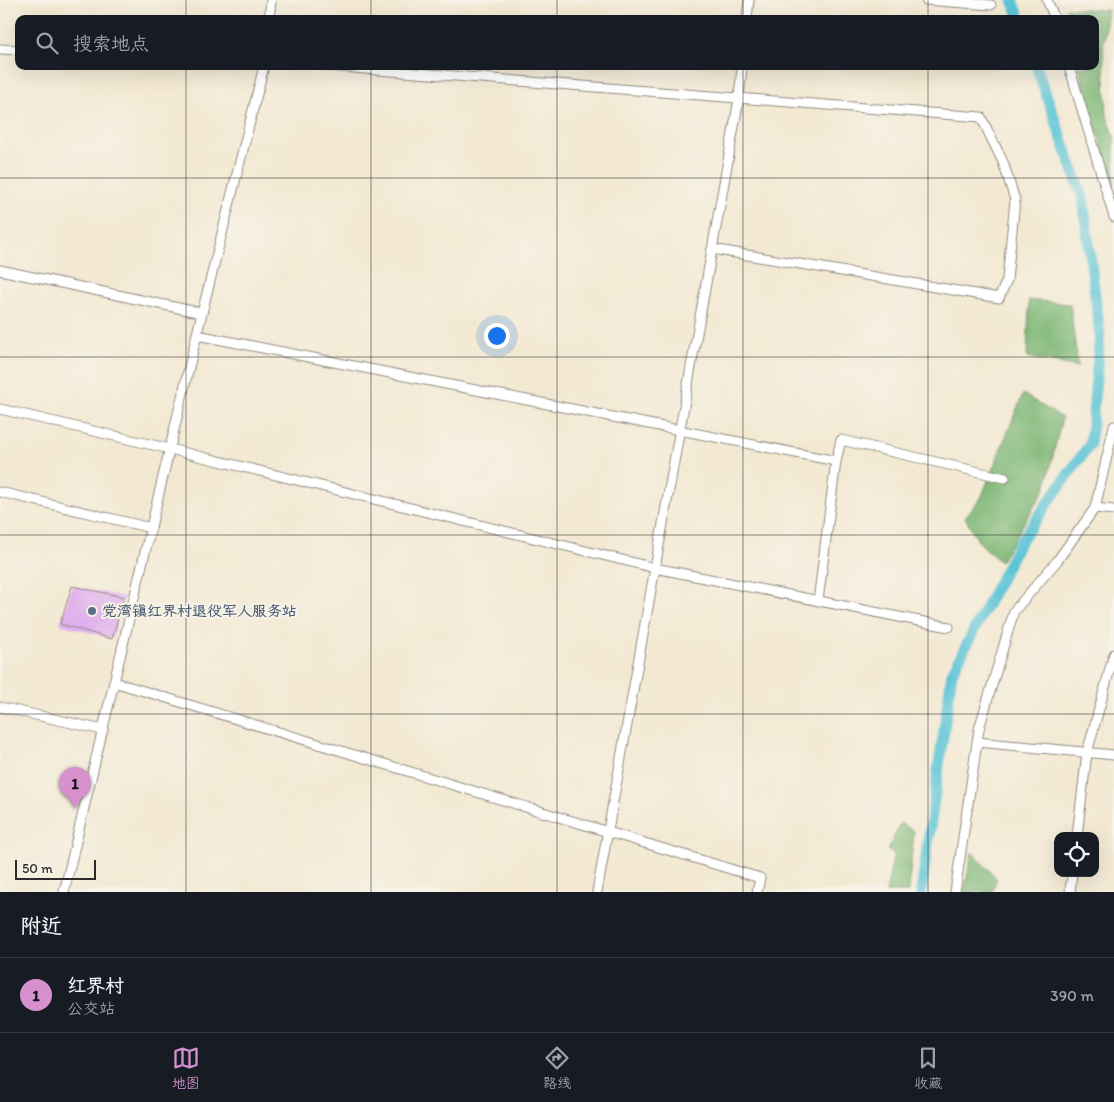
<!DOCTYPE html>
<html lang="zh">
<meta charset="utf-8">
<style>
body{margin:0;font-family:Itim,"LXGW WenKai TC",sans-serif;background:#20242c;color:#f1f3f6}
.controls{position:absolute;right:15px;bottom:15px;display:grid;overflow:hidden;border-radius:10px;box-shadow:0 5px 20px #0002}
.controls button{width:45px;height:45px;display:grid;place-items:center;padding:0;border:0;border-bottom:1px solid #363941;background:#171b24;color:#f1f3f6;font:25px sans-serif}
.scale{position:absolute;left:15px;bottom:12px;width:81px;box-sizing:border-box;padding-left:5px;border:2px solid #2b2b2b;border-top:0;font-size:14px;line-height:18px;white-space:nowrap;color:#2b2b2b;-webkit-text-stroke:4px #f7f3e8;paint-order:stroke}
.you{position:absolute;left:496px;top:335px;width:18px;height:18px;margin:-12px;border:4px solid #fff;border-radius:50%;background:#1a73e8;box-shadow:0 0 0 8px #1a73e833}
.badge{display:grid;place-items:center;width:32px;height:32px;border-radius:50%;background:#d690ce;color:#111;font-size:16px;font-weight:700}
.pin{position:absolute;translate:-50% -41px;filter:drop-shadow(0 1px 2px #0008)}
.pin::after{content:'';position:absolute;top:26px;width:18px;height:15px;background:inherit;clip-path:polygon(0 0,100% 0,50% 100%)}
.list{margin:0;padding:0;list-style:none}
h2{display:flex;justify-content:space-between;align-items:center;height:65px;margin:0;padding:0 20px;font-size:21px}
h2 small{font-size:16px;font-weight:400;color:#9ea1a6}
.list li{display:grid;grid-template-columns:32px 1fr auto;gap:15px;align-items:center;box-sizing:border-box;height:75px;padding:0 20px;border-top:1px solid #363941}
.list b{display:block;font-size:19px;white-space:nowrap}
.list p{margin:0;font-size:16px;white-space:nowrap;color:#9ea1a6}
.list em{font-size:16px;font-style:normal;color:#9ea1a6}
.icon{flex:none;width:28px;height:28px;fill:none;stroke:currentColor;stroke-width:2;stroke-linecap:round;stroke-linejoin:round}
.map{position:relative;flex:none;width:1114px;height:892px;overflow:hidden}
.search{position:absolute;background:#171b24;box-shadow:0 5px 20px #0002;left:15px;right:15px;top:15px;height:55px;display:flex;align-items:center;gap:12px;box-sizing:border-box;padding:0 18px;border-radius:10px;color:#9ea1a6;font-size:19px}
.sheet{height:140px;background:#171b24}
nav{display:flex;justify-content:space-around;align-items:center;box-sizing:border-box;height:70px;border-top:1px solid #363941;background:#171b24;font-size:14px;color:#9ea1a6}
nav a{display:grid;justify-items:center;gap:2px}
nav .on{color:#d690ce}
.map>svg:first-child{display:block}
</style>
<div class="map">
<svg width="1114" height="892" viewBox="0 0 1114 892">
<rect width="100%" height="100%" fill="#f7f3e8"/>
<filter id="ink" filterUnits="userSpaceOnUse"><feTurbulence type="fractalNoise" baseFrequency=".02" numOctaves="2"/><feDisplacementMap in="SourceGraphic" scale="10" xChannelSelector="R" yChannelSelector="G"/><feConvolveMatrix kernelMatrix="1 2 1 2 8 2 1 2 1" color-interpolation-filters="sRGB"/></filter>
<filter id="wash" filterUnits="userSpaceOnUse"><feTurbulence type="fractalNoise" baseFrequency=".0096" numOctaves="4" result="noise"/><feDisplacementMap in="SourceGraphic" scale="20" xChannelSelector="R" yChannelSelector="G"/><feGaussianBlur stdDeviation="1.12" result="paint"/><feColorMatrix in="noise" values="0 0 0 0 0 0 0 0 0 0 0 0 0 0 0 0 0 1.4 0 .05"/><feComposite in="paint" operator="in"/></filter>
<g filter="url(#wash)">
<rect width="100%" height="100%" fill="#f3e9d3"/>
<g fill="#7fb877" stroke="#557251">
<path d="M1066,8L1108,10L1103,45L1107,116L1114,135V186L1082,82L1079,66H1095V19H1068Z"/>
<path d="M1029,300L1070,304L1078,367L1027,357Z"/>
<path d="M1023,394L1062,418L1045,489L1000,562L978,541L965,517L981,498Z"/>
<path d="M900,823L914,831L908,892H886L894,853L888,851Z"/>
<path d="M972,852L997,879L992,892H964Z"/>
</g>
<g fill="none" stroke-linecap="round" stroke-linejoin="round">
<g stroke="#5bc4d6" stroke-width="11">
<path d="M1013,0L1020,19"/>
<path d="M921,892L952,673L1018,545L1090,444L1100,335L1083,198L1036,66"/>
</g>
</g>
<g id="blocks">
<path fill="#dea9ec" d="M72,586L124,597L112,639L60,624Z"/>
</g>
</g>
<g filter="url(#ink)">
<use href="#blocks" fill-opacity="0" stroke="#8f8a7f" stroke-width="1"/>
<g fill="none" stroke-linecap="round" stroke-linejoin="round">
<g stroke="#8f8a7f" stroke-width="11">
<g id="street">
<path d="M926,0L991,5"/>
<path d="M1047,0L1055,19"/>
<path d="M269,19L271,0"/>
<path d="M747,19L749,0"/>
<path d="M0,49L19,50"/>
<path d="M327,66L981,117L1003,162L1015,200L1007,280L999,298L712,249"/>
<path d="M1069,66L1114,217"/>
<path d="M0,270L202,313"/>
<path d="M197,335L836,461"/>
<path d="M0,409L170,449L655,568L949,627"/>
<path d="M0,492L151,528"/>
<path d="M1095,508L1114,510"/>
<path d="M818,601L836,461L841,440L1005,478"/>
<path d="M114,682L760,878L757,892"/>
<path d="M0,707L103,730"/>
<path d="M977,742L1114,755"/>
<path d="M1077,836L1087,753L1114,654"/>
<path d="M64,892L202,313L264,66"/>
<path d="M597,892L739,99L742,66"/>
<path d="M955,892L979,729L1014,611L1057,561L1095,508L1114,426"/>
<path d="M1070,892L1072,873"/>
</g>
</g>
<use href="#street" stroke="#fff" stroke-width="9"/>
</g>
</g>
<path fill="none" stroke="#2b2b2b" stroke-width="1" stroke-opacity="0.55" d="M186,0V19M371,0V19M557,0V19M743,0V19M928,0V19M186,66V892M371,66V892M557,66V892M743,66V892M928,66V892M0,178H1114M0,357H1114M0,535H1114M0,714H1114"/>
<circle fill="#5c6f8a" stroke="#f7f3e8" stroke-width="2" cx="92" cy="611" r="5"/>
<g text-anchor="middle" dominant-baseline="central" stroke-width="4" stroke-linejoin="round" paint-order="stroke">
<g font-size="15" font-weight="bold" fill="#4e5e75" stroke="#f7f3e8" text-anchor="start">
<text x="102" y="611">党湾镇红界村退役军人服务站</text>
</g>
</g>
</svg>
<div class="controls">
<button><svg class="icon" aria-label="locate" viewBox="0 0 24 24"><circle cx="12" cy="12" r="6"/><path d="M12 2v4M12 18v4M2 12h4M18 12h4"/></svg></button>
</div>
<div class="scale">50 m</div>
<div class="you"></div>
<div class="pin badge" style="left:75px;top:808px">1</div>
<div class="search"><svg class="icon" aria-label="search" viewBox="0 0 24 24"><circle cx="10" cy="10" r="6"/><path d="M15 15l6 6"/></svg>搜索地点</div>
</div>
<section class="sheet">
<h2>附近<small></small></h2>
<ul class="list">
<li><span class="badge">1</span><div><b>红界村</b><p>公交站</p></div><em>390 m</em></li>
</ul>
</section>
<nav>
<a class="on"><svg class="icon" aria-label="map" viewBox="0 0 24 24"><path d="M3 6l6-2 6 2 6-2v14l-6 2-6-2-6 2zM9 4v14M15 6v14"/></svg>地图</a>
<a><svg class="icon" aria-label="directions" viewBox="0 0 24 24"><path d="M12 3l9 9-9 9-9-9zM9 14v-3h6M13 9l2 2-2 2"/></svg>路线</a>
<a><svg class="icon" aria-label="saved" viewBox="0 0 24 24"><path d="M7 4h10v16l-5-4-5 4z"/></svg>收藏</a>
</nav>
